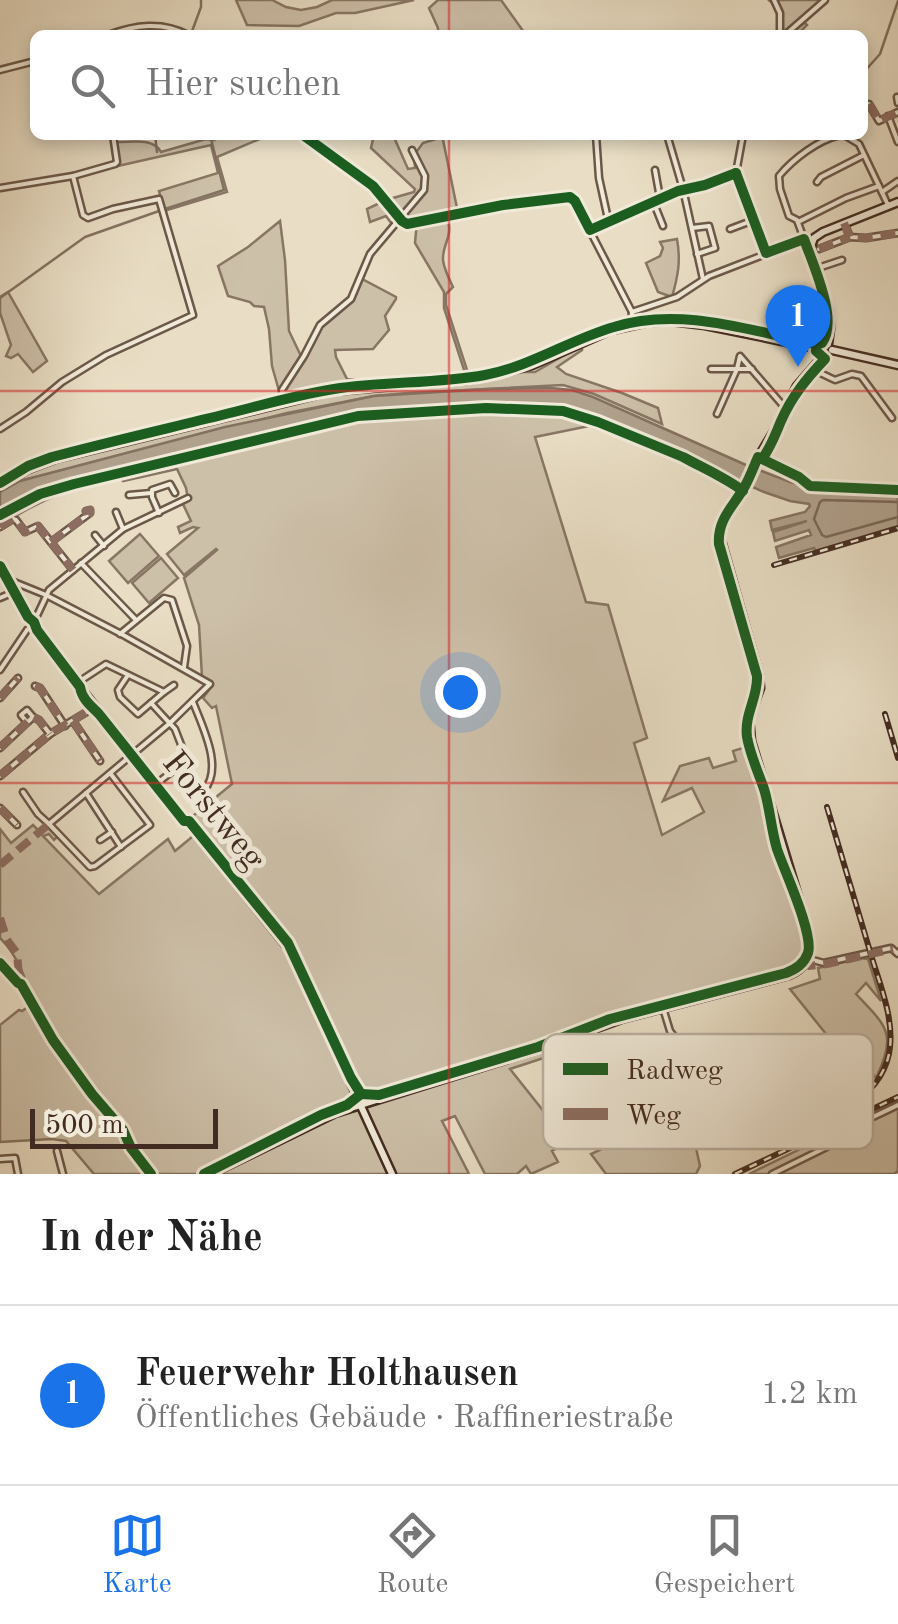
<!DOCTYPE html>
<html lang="de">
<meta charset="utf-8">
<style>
body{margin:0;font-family:"Old Standard TT",serif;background:#f2f2f2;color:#222}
.scale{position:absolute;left:30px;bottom:25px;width:188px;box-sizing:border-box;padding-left:10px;border:5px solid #422b20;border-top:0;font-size:28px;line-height:35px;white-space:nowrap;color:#422b20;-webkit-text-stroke:8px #f1ead9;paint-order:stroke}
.you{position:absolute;left:460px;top:692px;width:35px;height:35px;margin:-25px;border:8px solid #fff;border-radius:50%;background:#1a73e8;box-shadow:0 0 0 15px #1a73e833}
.badge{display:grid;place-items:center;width:65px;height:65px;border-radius:50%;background:#1a73e8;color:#fff;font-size:32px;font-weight:700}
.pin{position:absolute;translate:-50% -82px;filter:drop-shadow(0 2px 5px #0008)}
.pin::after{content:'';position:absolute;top:52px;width:35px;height:30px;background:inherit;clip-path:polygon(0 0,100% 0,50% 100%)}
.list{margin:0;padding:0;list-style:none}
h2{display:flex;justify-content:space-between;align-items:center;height:130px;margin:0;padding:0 40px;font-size:42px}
h2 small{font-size:32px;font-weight:400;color:#767676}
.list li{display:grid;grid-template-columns:65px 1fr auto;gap:30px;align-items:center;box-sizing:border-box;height:180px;padding:0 40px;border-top:2px solid #e0e0e0}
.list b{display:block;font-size:38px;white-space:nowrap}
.list p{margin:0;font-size:32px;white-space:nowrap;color:#767676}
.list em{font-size:32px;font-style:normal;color:#767676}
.icon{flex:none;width:55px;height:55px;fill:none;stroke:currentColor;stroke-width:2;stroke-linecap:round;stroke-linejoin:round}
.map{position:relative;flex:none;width:898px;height:1174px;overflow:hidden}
.search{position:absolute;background:#fff;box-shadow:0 5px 15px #0003;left:30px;right:30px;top:30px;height:110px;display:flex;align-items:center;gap:25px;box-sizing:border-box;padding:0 35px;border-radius:15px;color:#767676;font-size:38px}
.sheet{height:310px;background:#fff}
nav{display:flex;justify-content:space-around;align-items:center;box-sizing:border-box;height:140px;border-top:2px solid #e0e0e0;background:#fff;font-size:28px;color:#767676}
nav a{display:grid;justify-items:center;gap:5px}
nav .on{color:#1a73e8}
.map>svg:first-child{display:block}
</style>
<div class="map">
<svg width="898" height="1174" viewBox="0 0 898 1174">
<rect width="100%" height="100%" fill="#e9dec5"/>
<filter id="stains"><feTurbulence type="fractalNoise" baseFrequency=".002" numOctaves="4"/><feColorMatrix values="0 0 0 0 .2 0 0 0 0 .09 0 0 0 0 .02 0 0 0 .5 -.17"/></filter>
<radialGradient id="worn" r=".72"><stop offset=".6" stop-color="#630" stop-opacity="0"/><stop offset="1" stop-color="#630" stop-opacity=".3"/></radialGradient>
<g fill="#cdc0a9" stroke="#887664" stroke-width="2.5">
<path d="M236,0H272L286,7L301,10L317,7L332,0H414L355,13H336L299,26L247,25Z"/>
<path d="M438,0H501L526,35H438V28L429,8Z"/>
<path d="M768,0H823L801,19L807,25L797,35H773L780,31L778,11L772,2Z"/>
<path d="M213,135H269L217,157L227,192L164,211L159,191L218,173L211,145L118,166L116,143L119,142C134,142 153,138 161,152L206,139L214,140Z"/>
<path d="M374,135H393L408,169L415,168L414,155L423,143L436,139V135H442L457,208L447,215C454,238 442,243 443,260C444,269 449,279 453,287L446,294V305L468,373H465L444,308V292L415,243L417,221L401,222L394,227L386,216L370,222L367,209L386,200L414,192L415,189L371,148Z"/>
<path d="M280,221L285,260L289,331L300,354L303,356C313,347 317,332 325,322C340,307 353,299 362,279L396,297V299L385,316L389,330L373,349L335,350L336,357L347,379L385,381L389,387L512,372H535L582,345V350L557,367L566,374L622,393L658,408L662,424L594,394L563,385L408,393L374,396L287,413L20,481V476L23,474L74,457L283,405L272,366L269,329L264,307L254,306L250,302L228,296L218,266L248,247Z"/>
<path d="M677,239C681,261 678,276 672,297L658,292L646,263L660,256L663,248L660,242Z"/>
<path d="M8,292L47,361L33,372L18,354L11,358L6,356L11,345L0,313V297Z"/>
<path d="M501,409L563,411L616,430L690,461L589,426L535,437L586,602L608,605L647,738L634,743L662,835L704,812L692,788L663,801L680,766L709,758L713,768L736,761L733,751L749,746L774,842L792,890L808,947L806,954L794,969L609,1019L570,1034L573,1042L588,1040L592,1049L580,1046L510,1069L568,1142L552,1151L558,1162L531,1174L526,1166L517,1174H485L455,1116L442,1121L469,1174H94L66,1141L52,1139L0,1142V1025L19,1010L22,1011L32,1004C27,980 17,955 0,938V829L11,843L33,825L41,833L49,827L58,836L54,840L49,834L43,836L99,894L168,839L175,851L198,832L188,820L232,784L216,706L212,708L203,698L212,686L202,677L199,625L184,578L217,550L216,549L184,575L167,554L198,528L193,527L180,533L178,527L191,521L182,502L188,499L186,488L177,469L123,481L120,477C76,488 50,494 11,519L6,514L0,515L40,494L272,435L375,416Z"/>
<path d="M140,534L159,556L128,583L109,561Z"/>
<path d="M161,558L178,578L149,603L132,583Z"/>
<path d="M860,958L868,959L881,1001L866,983L856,994C886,1026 898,1033 876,1078L852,1049L842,1054L790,989L820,979L818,968Z"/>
<path d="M898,1108V1171L894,1174H749L823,1138L831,1146L840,1142L834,1133L846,1128L856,1127Z"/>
<path d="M672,1116L696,1148L700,1166L696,1174H606L591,1154Z"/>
</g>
<path fill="#b0a18d" stroke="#847261" stroke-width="2.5" d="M551,388L572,390L593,397L746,465L790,482L827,490L898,492V526L816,551L814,548L779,558L776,547L811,535L809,530L775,541L773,532L807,521L772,530L770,521L805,512L810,506L809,504L790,501L764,492L598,418L552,406L502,405L376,412L318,421L45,490L0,512V492L20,481L225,427L374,396L489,389Z"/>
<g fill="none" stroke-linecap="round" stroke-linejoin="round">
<path stroke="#796656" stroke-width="2.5" d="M898,502L823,500L820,502L814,519L822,535L826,537L898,517"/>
<g stroke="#847261" stroke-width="2.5">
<path d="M191,34L201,7V0"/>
<path d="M863,73L880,54L898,1"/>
<path d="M155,135L157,152"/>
<path d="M165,209L224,190L210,135"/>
<path d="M0,298L85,237L159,211"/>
</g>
<g stroke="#6c5849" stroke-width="9">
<g id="street">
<path d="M774,0L780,13V35"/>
<path d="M108,35C135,25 162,21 188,35"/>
<path d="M785,35L825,0"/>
<path d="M0,70L35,61"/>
<path d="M897,97L898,103"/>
<path d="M869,104L879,121L898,112"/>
<path d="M888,116L898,142"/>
<path d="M303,135L373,186L402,221L407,224L503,205L567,197L573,198L632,312"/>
<path d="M596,135L599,178L608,219"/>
<path d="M844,135L859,144L888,205"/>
<path d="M668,138L683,189L703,279"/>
<path d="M655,170L660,198"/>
<path d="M736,173L766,253"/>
<path d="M736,173L743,135"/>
<path d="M817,182L821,177L864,155"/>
<path d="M0,188L73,176L115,164L117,162L113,135"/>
<path d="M882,192L898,181"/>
<path d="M653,201L663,226"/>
<path d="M798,222L846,198L879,186"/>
<path d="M844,223L850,237L866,238L898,233"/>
<path d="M692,228L709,226L715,248L697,254"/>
<path d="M730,229L754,220"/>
<path d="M590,230L678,191L705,185L736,173"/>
<path d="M804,239L797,220L789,216L780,189L779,176C793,159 818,140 840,135"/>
<path d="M819,249L850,237"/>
<path d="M818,268L842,260"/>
<path d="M631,325L632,312L677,297L709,276L802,240L813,242"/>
<path d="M711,369H752"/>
<path d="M812,369L835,380L852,374L861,376L892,418"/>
<path d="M284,402L282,390L304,356L320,325L351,299L370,254L424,190L425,176L412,150"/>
<path d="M717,414L737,369L740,356L786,409"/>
<path d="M0,429L26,412L62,382L106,355L193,315L159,199L113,209L88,218L83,215L73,176"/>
<path d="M758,457L799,477L805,483"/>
<path d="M129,495L151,493"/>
<path d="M116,512L123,529"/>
<path d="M159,513L152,497V490L170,484L175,493"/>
<path d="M0,527L13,519L16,520L25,532L38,526L73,570"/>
<path d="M95,535L104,546"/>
<path d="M51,542L90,513V510L86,511L87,515"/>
<path d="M81,563L136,620"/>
<path d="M0,566L37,630L156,784L287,948L359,1102"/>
<path d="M9,580L46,595L125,636L210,684L170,723L49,824L90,867L95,866L150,825L110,773"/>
<path d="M0,598L14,592"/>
<path d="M34,622L49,590L123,529L188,498"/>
<path d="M120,634L164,598L172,600L187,646L184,667"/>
<path d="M0,670L27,630L34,625"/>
<path d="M128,675L118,690L120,697L138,714L151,703"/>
<path d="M77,683L106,664L164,692L151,703L175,729L187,760L156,784"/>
<path d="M35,686L40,688L65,726"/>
<path d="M164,692L174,685"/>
<path d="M0,698L18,678"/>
<path d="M26,721L21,715L27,710L33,717"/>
<path d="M73,721L100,761"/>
<path d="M0,748L33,717L39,720L50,734"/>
<path d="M187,760L192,787L195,790H204C224,768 202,726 193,702"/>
<path d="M0,776L50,734L95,707"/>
<path d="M23,792L38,814L49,824"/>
<path d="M86,793L121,847"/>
<path d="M0,808L17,825"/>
<path d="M100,840L112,832"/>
<path d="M809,959L824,963L891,948L898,954"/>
<path d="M0,963L18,983L21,984"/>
<path d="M663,1008L670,1031L756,1140"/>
<path d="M663,1115L761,1069L765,1061"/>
<path d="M57,1151L63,1174"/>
<path d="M0,1159L15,1158L18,1174"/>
<path d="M772,1174L843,1139L850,1128L898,1105"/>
</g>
</g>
<g stroke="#422b20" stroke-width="11">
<g id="secondary">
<path d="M828,344L830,329L829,311L810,249L814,238L823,232L898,202"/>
<path d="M832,350L898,365"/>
<path d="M0,486L28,469L54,459L332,391L465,380L494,375L532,365L611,330L648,322L671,321L705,325L821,349"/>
<path d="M360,1104L392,1174"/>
<path d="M210,1174L335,1113L536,1050L621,1019L789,975C808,967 813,953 809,933L751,741L749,718L760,688L759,675L720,537L724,520L742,494L758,458L776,428L797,386L824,355"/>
</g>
</g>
<use href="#street" stroke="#f1ead9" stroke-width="4"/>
<use href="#secondary" stroke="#f1ead9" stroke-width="6"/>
<g stroke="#422b20" stroke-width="6">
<g id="rail">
<path d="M774,565L898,528"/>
<path d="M885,714L898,758"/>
<path d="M827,807C841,854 855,901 869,948C878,981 896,1019 889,1054C884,1077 868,1095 847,1107"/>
<path d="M735,1174L898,1097"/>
</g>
</g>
<use href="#rail" stroke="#f1ead9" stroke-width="2.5" stroke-dasharray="8" stroke-linecap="butt"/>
<g stroke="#8d6e63" stroke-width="8" stroke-dasharray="15 8" stroke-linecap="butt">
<path d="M869,104L879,121L898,112"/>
<path d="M844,223L850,237L866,238L898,233"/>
<path d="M819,249L850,237"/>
<path d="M0,527L13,519L16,520L25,532L38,526L73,570"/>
<path d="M51,542L90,513V510L86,511L87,515"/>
<path d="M35,686L40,688L65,726"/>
<path d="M0,698L18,678"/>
<path d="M73,721L100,761"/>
<path d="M0,748L33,717L39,720L50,734"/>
<path d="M0,776L50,734L95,707"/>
<path d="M0,808L17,825"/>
<path d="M0,865L49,824"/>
<path d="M0,918L7,940L17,953L19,976"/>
<path d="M802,961L809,966L827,964L893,949"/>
</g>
<g stroke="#f1ead9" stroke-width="16">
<g id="cycleway">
<path d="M303,135L373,186L402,221L407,224L503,205L570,197L575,201L590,230L678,191L705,185L736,173"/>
<path d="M762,459C771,447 775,435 781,421C792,396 807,378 825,359L816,351L817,345"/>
<path d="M0,483L28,466L52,457C108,442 165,429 222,415C259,406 296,395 334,389C384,381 435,384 485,375C532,366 569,340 614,327C680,306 751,331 816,344L822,343C839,320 813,265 804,239L766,253L736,173"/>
<path d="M0,515L40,494L74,484L358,416L486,408L563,411L598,422L683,457C703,468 726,478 743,491"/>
<path d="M0,566L28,617L34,622L37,630L80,687C82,699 90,705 99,714L184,821H189L288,943L351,1078L361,1094"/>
<path d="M0,963L18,983L21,984L53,1040L92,1094L123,1130L131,1148L151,1174"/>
<path d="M361,1094L379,1095L538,1047L610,1019L786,973C796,969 804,964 808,953C814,934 784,870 777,849C771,829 770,808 764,789C758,772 750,754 747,737C744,714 758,698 757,676L719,544C717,519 734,506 745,486C750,477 754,466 758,457L799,477L810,486L898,490"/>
<path d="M204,1174L321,1115L347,1105L361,1094"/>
</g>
</g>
<use href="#cycleway" stroke="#1b5e20" stroke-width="10"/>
</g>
<path fill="none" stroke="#d62828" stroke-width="2.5" stroke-opacity="0.55" d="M449,0V35M449,135V1174M0,391H898M0,783H898"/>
<g text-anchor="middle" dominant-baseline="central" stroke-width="10" stroke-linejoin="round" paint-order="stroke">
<g font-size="35" fill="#422b20" stroke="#f1ead9">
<text transform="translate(213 811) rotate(51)">Forstweg</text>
</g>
</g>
<rect x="543" y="1034" width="330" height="115" rx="15" fill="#f1ead9" stroke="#bcb1a2" stroke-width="2.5"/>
<rect x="563" y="1063" width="45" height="12" fill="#1b5e20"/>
<rect x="563" y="1108" width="45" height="12" fill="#8d6e63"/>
<g font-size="28" fill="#422b20">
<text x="626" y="1079">Radweg</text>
<text x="626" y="1124">Weg</text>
</g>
<rect width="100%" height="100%" filter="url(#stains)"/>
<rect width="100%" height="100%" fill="url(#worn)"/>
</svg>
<div class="scale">500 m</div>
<div class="you"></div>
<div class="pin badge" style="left:798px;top:367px">1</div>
<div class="search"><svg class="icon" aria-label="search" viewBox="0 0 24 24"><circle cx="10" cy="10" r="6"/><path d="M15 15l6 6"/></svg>Hier suchen</div>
</div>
<section class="sheet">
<h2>In der Nähe<small></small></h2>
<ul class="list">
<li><span class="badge">1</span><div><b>Feuerwehr Holthausen</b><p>Öffentliches Gebäude · Raffineriestraße</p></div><em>1.2 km</em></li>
</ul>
</section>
<nav>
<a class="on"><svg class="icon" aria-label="map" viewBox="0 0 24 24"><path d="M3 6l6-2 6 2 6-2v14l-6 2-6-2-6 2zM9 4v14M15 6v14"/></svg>Karte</a>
<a><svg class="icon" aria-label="directions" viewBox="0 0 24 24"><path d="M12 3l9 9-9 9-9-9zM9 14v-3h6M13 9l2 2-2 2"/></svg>Route</a>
<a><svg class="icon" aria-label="saved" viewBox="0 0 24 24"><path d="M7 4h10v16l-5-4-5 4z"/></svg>Gespeichert</a>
</nav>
